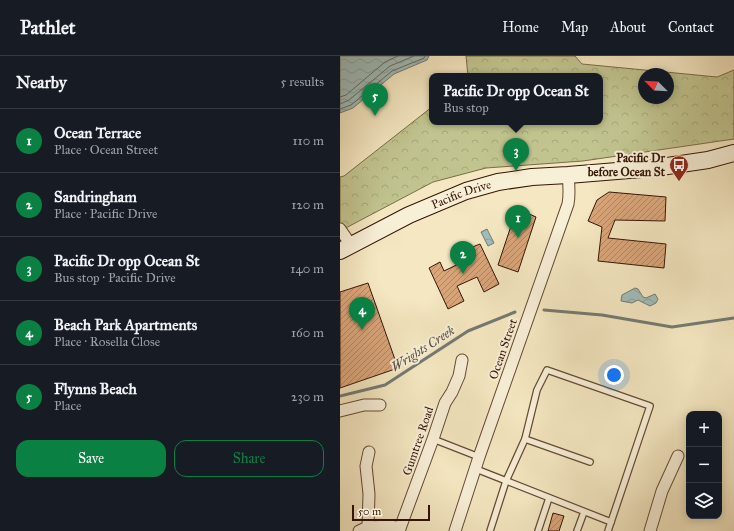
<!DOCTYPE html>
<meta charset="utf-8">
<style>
body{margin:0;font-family:"IM FELL Great Primer",serif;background:#20242c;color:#f1f3f6}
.controls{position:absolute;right:12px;bottom:12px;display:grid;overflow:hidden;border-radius:8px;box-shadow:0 2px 10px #0003}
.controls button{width:36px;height:36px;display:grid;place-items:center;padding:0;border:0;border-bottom:1px solid #363941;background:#171b24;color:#f1f3f6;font:20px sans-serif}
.compass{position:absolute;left:298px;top:12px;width:36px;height:36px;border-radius:50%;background:#171b24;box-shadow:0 2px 10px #0003;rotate:294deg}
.scale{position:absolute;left:12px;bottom:10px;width:78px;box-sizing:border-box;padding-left:4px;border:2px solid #341506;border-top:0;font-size:11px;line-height:14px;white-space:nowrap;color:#341506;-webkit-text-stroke:3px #f8efd7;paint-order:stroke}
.you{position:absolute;left:274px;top:319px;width:14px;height:14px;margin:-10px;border:3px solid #fff;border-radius:50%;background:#1a73e8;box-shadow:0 0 0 6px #1a73e833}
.badge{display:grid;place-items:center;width:26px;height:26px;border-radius:50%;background:#0b8043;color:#fff;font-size:13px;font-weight:700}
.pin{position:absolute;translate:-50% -33px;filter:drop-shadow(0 1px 2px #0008)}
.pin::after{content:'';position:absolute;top:21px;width:14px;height:12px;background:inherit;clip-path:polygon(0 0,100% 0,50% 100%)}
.popup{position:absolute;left:89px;top:17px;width:174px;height:52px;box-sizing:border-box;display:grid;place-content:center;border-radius:8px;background:#171b24;filter:drop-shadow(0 1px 3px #0005);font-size:13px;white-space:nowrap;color:#9ea1a6}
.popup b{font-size:15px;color:#f1f3f6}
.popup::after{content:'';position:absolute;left:50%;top:100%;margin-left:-8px;border:8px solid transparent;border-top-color:#171b24}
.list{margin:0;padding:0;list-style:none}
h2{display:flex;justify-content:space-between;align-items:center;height:52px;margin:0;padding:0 16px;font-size:17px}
h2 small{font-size:13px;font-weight:400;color:#9ea1a6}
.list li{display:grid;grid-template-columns:26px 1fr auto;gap:12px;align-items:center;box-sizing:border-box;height:64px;padding:0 16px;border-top:1px solid #363941}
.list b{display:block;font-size:15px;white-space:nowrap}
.list p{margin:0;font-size:13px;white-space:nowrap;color:#9ea1a6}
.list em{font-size:13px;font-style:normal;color:#9ea1a6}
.actions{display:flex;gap:8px;padding:12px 16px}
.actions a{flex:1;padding:9px 0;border:1px solid #0b8043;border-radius:12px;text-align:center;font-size:14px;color:#0b8043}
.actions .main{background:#0b8043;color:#fff}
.icon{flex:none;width:22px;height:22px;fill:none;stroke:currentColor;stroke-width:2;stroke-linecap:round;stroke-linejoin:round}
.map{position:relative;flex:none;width:394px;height:475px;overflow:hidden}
header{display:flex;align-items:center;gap:24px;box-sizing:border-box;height:56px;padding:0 20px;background:#171b24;border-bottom:1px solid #363941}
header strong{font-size:19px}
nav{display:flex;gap:22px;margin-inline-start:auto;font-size:14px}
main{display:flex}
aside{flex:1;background:#171b24}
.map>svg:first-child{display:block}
</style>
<header>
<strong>Pathlet</strong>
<nav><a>Home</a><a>Map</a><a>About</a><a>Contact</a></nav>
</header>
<main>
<aside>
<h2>Nearby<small>5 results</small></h2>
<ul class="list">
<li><span class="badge">1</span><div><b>Ocean Terrace</b><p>Place · Ocean Street</p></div><em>110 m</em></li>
<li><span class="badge">2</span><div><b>Sandringham</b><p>Place · Pacific Drive</p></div><em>120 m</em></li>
<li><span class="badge">3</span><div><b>Pacific Dr opp Ocean St</b><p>Bus stop · Pacific Drive</p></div><em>140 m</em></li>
<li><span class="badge">4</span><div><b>Beach Park Apartments</b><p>Place · Rosella Close</p></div><em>160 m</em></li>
<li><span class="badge">5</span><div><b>Flynns Beach</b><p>Place</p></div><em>230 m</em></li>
</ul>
<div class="actions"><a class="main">Save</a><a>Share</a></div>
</aside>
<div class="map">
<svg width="394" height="475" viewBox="0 0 394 475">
<defs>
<pattern id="forest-crowns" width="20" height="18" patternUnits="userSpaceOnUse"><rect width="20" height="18" fill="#c1c48f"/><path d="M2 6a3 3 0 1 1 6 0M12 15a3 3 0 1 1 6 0" fill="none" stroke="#a6a87a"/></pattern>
<pattern id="water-waves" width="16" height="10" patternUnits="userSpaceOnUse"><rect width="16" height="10" fill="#9fbebc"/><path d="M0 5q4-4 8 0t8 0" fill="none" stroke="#8aa2a0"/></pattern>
<pattern id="building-hatch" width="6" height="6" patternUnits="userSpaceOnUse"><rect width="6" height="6" fill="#daa67c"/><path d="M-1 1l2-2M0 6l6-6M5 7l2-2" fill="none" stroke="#b28664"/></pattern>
</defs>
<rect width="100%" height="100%" fill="#f4e7c1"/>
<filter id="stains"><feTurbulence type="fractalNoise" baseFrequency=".005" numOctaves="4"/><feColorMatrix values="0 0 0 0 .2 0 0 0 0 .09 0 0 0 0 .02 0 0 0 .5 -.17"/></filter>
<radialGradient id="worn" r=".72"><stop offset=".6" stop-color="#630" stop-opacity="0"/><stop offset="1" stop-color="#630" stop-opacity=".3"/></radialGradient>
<path fill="url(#forest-crowns)" stroke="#7a6c4a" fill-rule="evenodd" d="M126,0H235L242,8L377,21L394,14V83L243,105L146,112L93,126L0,175V121L4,120L92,51V66H260V20H128ZM304,18H328V42H304Z"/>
<g fill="url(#water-waves)" stroke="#747a73">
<path d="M0,0H89L87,4L54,18L13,52L0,57Z"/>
<path d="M147,173L154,187L148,190L141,176Z"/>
<path d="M295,232L298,233L303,241L306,242L315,238L318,243L316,247L310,250L298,244L292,247L281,245L282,239Z"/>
</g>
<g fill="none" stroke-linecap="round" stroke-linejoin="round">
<g stroke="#6a6a61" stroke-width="1">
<path d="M0,41L6,39L45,6L58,0"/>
<path d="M0,48L9,44L50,10L74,0"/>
<path d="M0,53L11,49L52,15L84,2L85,0"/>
</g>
<g stroke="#747a73" stroke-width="3">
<path d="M204,254L262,259L332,271L394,262"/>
<path d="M0,340L45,329L128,275L175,256"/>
</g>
</g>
<g fill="url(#building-hatch)" stroke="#341506">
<path d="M269,136L326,141L325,165L275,164L268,182L326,188L324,212L258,205L262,171L248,165L257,144Z"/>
<path d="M180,157L186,159L187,157L196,161L178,216L158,209L174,161L179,162Z"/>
<path d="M140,188L159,228L144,236L137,221L117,230L124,245L108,253L89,212L100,206L104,215L133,201L130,192Z"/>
<path d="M28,227L58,312L0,332V236Z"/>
<path d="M213,457L224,460L219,475H208Z"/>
</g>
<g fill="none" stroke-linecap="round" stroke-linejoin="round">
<g stroke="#644a35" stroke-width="8">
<g id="lane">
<path d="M93,383L139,401"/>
<path d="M185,383L250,406"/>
<path d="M136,413L271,466"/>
<path d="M150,475L166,425L185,383L197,334L207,314L310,350L268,475"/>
<path d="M198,475L209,442"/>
<path d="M237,475L244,456"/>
</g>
</g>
<g stroke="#644a35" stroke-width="13">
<g id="street">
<path d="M0,173L11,189"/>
<path d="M0,355L24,349H40"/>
<path d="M28,471L29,438L26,410L29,396"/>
<path d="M19,475L28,471L50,470L60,472"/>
<path d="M59,475L93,383L105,347L112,336L119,320L122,304"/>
<path d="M115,475L139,401L228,148C230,138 229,129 228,119"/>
<path d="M310,475L322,435L338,400"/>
</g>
</g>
<g stroke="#341506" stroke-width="18">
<g id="secondary">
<path id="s1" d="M0,195L69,159L126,135L158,126L192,121L228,119L314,112L368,104L394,97"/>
</g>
</g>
<use href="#lane" stroke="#f8efd7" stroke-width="5.5"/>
<use href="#street" stroke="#f8efd7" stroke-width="11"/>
<use href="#secondary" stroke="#f8efd7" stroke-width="16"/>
</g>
<defs>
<g id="bus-pin" transform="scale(1)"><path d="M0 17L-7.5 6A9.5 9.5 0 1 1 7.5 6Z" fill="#8f2418" stroke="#f8efd7"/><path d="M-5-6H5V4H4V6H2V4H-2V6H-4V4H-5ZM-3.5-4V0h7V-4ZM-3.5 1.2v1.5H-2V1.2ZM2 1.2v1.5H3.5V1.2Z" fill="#fff"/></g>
</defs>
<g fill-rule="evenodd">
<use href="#bus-pin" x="339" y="109"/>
</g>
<g text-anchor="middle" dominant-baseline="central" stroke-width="4" stroke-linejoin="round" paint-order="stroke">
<g font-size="12" font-weight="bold" fill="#341506" stroke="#f8efd7" text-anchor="end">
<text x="325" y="102">Pacific Dr<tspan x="325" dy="14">before Ocean St</tspan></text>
</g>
<g font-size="12" fill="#341506" stroke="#f8efd7">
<text stroke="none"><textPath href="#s1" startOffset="134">Pacific Drive</textPath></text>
<text transform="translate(163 293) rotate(-71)">Ocean Street</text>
<text transform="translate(78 385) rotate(-71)">Gumtree Road</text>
</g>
<g font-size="13" font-style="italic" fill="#595046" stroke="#f8efd7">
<text transform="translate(83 293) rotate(-33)">Wrights Creek</text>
</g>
</g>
<rect width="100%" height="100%" filter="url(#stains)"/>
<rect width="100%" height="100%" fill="url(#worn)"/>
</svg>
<div class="controls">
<button>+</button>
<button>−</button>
<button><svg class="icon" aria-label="layers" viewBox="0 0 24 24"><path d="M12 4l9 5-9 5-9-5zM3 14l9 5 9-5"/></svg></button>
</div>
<svg class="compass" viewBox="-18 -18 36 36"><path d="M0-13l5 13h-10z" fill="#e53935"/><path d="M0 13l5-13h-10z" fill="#9ea1a6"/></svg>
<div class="scale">50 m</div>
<div class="you"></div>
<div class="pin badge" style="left:178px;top:182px">1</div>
<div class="pin badge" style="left:123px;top:218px">2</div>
<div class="pin badge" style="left:176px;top:115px">3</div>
<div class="popup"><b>Pacific Dr opp Ocean St</b>Bus stop</div>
<div class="pin badge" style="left:22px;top:274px">4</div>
<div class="pin badge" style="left:35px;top:60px">5</div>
</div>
</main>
